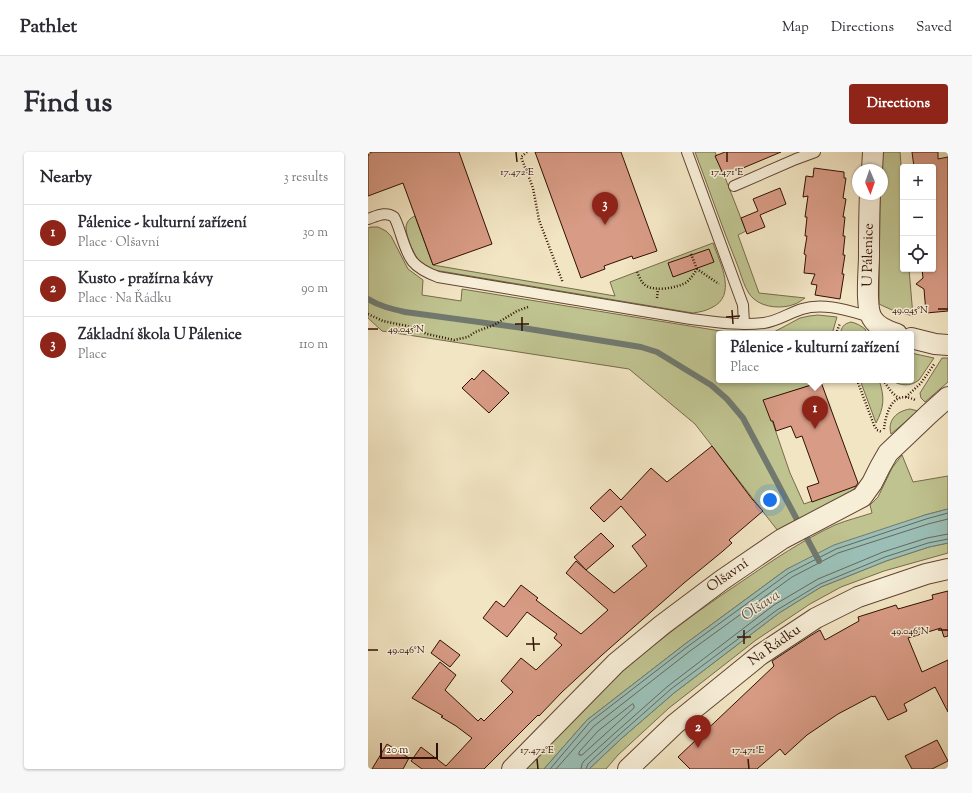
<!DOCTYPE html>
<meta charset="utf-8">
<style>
body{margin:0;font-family:"Sorts Mill Goudy",serif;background:#f7f7f7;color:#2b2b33}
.controls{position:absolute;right:12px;top:12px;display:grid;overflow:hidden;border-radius:4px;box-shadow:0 1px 3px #0004}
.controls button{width:36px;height:36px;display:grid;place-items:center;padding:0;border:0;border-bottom:1px solid #e1e1e2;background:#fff;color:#2b2b33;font:20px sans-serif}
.compass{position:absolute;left:484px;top:12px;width:36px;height:36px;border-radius:50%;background:#fff;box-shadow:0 1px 3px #0004;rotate:178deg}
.scale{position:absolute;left:12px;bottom:10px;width:58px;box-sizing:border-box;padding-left:4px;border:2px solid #321003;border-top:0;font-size:11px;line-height:14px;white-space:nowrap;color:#321003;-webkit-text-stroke:3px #f7eed8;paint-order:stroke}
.you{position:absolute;left:402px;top:348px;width:14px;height:14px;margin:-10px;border:3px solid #fff;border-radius:50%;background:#1a73e8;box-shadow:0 0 0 6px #1a73e833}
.badge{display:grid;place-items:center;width:26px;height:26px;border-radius:50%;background:#8f2418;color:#fff;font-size:13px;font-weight:700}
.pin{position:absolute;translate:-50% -33px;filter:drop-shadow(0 1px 2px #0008)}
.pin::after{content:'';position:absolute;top:21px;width:14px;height:12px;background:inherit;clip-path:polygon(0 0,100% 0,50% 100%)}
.popup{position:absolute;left:348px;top:179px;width:198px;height:52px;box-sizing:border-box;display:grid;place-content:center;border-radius:4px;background:#fff;filter:drop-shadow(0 1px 3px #0005);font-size:13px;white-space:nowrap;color:#7c7c81}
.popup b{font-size:15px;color:#2b2b33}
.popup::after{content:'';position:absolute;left:50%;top:100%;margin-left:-8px;border:8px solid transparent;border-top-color:#fff}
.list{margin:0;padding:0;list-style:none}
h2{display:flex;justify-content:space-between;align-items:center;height:52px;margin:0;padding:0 16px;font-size:17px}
h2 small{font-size:13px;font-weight:400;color:#7c7c81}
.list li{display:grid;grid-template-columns:26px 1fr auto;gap:12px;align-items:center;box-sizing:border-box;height:56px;padding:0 16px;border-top:1px solid #e1e1e2}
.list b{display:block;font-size:15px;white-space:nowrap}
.list p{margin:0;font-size:13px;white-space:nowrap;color:#7c7c81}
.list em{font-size:13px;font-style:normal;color:#7c7c81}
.icon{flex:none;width:22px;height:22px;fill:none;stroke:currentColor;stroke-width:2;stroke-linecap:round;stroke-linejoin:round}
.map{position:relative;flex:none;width:580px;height:617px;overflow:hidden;border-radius:4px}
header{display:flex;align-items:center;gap:24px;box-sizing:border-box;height:56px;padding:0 20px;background:#fff;border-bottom:1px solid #e1e1e2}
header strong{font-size:19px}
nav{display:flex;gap:22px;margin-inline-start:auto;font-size:14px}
.intro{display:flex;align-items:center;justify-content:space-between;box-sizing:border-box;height:96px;padding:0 24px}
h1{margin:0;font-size:28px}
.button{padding:10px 18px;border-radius:4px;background:#8f2418;color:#fff;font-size:14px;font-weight:700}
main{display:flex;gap:24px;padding:0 24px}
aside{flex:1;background:#fff;border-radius:4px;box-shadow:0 1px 3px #0004}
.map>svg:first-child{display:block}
</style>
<header>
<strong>Pathlet</strong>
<nav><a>Map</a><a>Directions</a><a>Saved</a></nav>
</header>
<div class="intro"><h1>Find us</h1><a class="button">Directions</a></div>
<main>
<aside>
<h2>Nearby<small>3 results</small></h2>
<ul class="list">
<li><span class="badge">1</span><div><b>Pálenice - kulturní zařízení</b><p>Place · Olšavní</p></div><em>30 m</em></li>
<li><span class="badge">2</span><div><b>Kusto - pražírna kávy</b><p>Place · Na Řádku</p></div><em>90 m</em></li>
<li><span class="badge">3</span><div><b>Základní škola U Pálenice</b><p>Place</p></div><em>110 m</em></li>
</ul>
</aside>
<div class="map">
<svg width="580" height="617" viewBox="0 0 580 617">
<rect width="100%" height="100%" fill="#f2e5c3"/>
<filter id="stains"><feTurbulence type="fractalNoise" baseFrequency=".005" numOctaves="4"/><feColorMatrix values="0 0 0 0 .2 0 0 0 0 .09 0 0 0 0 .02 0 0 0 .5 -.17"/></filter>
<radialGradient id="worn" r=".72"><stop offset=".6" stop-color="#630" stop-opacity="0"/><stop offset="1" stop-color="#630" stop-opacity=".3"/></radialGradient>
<g fill="#bfc390" stroke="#786a4a">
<path d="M327,0H347L378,79L370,83L391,141L437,146C434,148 430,151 427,152C415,157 396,156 386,147C377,140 373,122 369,112C354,75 341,37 327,0Z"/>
<path d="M513,0H532L535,38V117H541L545,164L524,158L511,152L512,42H514Z"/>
<path d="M47,64L65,113L247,144L242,130L345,91C352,111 370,144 343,156C337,159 332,160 325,161L66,118C62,116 58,115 54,112C47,106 38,85 38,76C38,70 42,66 47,64Z"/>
<path d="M3,75H10L18,79L23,84L40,117L55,128L54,143L93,149L94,137L371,182H351V228H455L453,230L397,248L422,321L436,352L489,333L482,343L410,379L327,272L261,217L14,179L0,166V76Z"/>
<path d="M450,163L469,165L464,182H395L406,180L432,166L441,164Z"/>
<path d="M483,170C488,171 494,174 498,178L497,182H472C474,175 475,172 483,170Z"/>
<path d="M543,201L566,206L551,228C542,235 532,234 523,228H543Z"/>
<path d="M574,206H580V230L557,250L553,246L552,241Z"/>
<path d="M492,228H511C517,245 516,256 508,271Z"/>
<path d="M542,257L550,259L523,282C519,268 529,259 542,257Z"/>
<path d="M534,303L545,330L580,324V357L557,363L419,417L317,492L219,568L176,617H156C172,600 187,583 204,566C255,515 315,468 376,428C405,408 435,388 467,373C479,368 492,365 504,361L502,353L510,345L524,316Z"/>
<path d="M580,391V401L516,419L473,435L442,452L388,488L301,556L250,603L238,617H221L254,586L306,541L411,461L453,435L518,409L561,395Z"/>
</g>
<path fill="#9bbfb6" stroke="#71796e" d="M580,357V391L561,395L518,409L453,435L411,461L306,541L254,586L221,617H176L219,568L317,492L419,417L466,393L557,363Z"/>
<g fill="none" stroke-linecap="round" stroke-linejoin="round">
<g stroke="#66685c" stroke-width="1">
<path d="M265,552L266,554V556L214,603H211V600L230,579L263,553Z"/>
<path d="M182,617L222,570L319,495L421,421L468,397L558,367L580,361"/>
<path d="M188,617L226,574L322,499L424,425L470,401L560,372L580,367"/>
<path d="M213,617L214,612L216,609L248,580L300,534L406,453L450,427L515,400L559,386L580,382"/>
<path d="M218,617L220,612L251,583L303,537L409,458L452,432L517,405L560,391L580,387"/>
</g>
<path stroke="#71796e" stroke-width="6" d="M0,147C11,154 24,157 37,160L155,176L273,195L289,200L343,233L359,247L375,266L451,409"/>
</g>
<g fill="#d89b85" stroke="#321003">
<path d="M0,0H91L124,92L65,113L35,31L0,44Z"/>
<path d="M167,0H253L289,99L265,107L264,104L236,114L237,117L213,126Z"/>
<path d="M357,0H413L356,24L347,4Z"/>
<path d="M544,0H570V7L580,5V159L558,161L556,137L548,132L555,126L554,117H565V15H546Z"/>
<path d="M446,16L476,20V26H478L475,46L478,47L475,65H477L475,84H477L475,103H477L474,122H476L472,147L447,143L449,133L443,132L447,122L436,121L438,103L436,102L439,84H437L439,65H437L440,44L435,45L438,24L445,25Z"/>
<path d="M412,36L418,52L392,63L397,75L379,82L373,66L390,59L385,47Z"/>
<path d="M341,97L346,110L305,125L300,111Z"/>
<path d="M115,218L141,241L121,261L94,236L104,226L106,228Z"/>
<path d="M453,230L490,331L488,334L444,350L439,335L451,331L434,284L428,286L423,274L408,279L405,269H403L395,248Z"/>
<path d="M344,294L384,347L395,359L361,388L364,391L355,399L316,431L234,503L194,540L171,564L170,563L116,617H54L43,609L53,595L78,614L104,586L88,574L73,565L75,564L44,546L72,510L88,523L77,538L110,569L113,566L116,569L145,540L133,529L153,506L168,518L194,493L186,486L189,482L159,460L139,485L115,466L128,449L136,455L153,433L170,446L168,448L213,482L240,458L198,421L208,409L218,418L206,405L233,381L246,394L218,418L246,441L279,414L264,394L278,383L253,354L236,370L222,356L242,337L253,348L283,316L299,330Z"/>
<path d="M580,439V484L576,485L573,476L540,486L554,520L580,508V560L567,535L536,552L539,559L520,568L507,544L505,545L504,544L470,562L439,583L417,603L412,597L389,617H322L310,605L406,514L404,509L442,484L452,478L457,488L491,469L490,465L528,453L530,457L565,447L564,443Z"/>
<path d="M72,488L92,503L82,515L63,501Z"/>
<path d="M569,588L580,609L564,617H544L537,604Z"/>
<path d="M19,592L41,606L35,617H4Z"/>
</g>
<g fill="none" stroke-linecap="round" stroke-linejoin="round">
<g stroke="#624533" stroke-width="12">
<g id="service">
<path d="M319,0L375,153L376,172"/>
<path d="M366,34L428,7L447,0"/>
<path d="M0,67C9,64 18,59 26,65C29,70 31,77 33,83C41,108 44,115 70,125L323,167C348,170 372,174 396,171C410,169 421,161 434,157C456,150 481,159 503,165"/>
</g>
</g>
<g stroke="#624533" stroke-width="22">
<g id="minor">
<path d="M504,18L505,0"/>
<path d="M502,42C501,63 501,83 501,104C501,117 497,155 504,166C509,175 520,179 529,182"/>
<path d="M543,186L567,192L580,193"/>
<path d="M144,617L248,511L294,473L354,428L414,387L494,345L504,331L512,315L520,301L561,262L580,245"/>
<path d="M260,617L307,572L392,503L448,466L490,445L558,422L580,417"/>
</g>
</g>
<g stroke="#321003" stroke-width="2.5" stroke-dasharray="1 2" stroke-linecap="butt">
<path d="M159,0L153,5L165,36L171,68L195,131"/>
<path d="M0,3L3,0"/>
<path d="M323,102L329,117"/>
<path d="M269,120C271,124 273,130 277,133C286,140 310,136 319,130C323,126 326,122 329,117L351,132"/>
<path d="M289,146L290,137"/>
<path d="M0,162L15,169L39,174L59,182L86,188L100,185L107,180L126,173L149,159L160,155"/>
<path d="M468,182L472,171"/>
<path d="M489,228L506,273L509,278L514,280"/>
<path d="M515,228C520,235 524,242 531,246"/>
<path d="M538,245L553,231L567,211"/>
<path d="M516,277C518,260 525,237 547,248"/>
</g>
<use href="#service" stroke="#f7eed8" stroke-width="10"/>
<use href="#minor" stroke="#f7eed8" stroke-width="20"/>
</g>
<path fill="none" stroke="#321003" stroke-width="1.5" d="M148,0L149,10M359,0V10M570,157H580M364,158L365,172M154,165V179M358,165L372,164M147,172H161M0,177H10M376,478V492M570,478H580M165,485L166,499M369,485H383M158,492H172M0,498H10M169,607L170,617M380,607L381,617"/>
<g text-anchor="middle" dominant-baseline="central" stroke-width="3" stroke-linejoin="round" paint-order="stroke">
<g font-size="14" fill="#321003" stroke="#f7eed8">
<text transform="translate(501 103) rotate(-89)">U Pálenice</text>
<text transform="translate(360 424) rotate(-35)">Olšavní</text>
<text transform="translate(407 494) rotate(-35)">Na Řádku</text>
</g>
<g font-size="15" font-style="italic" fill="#574d42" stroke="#f7eed8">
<text transform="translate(393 454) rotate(-34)">Olšava</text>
</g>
</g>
<g font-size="10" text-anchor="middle" fill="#321003" stroke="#f7eed8" stroke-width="3" stroke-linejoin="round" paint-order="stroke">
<text x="149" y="23">17.472°E</text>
<text x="359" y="23">17.471°E</text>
<text x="542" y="161">49.045°N</text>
<text x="38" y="180">49.045°N</text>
<text x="542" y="482">49.046°N</text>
<text x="38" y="501">49.046°N</text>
<text x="169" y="601">17.472°E</text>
<text x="380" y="601">17.471°E</text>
</g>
<rect width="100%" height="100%" filter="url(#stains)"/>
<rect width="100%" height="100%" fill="url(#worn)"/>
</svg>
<div class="controls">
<button>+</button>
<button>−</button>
<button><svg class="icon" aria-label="locate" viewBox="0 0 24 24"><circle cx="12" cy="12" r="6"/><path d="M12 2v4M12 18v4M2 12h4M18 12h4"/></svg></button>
</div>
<svg class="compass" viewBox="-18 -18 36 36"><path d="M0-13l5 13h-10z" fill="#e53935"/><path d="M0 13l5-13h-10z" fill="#7c7c81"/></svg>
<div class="scale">20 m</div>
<div class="you"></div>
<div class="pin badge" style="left:447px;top:277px">1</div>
<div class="popup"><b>Pálenice - kulturní zařízení</b>Place</div>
<div class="pin badge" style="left:330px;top:596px">2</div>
<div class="pin badge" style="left:237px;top:73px">3</div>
</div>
</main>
